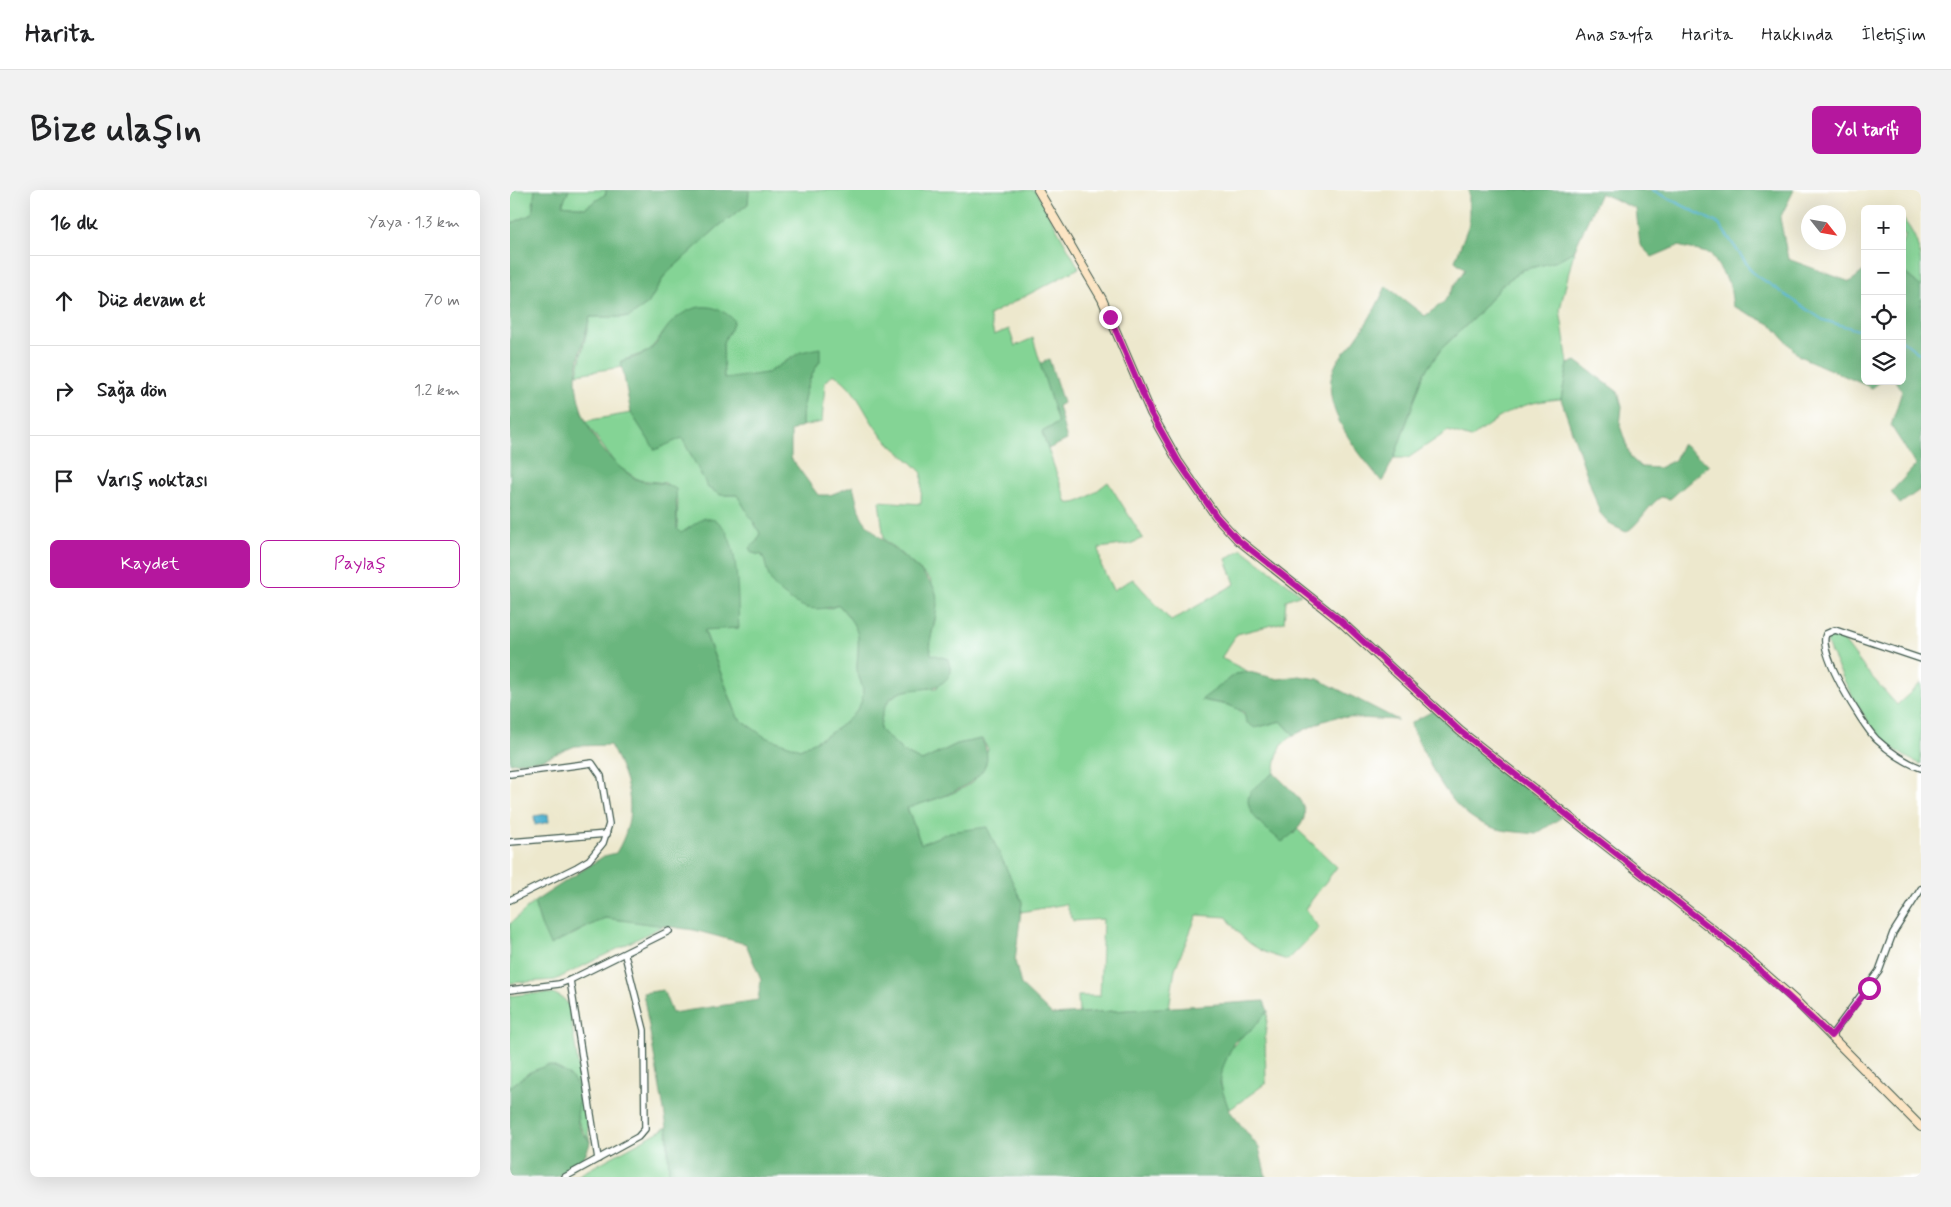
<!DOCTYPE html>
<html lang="tr">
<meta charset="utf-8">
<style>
body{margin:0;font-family:Mynerve,sans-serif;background:#f2f2f2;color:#202124}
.controls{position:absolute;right:15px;top:15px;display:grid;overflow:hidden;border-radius:8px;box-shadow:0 5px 20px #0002}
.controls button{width:45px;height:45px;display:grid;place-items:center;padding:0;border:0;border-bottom:1px solid #e0e0e0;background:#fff;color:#202124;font:25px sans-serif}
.compass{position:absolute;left:1291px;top:15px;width:45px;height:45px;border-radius:50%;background:#fff;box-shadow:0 5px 20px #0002;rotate:121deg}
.stop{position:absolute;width:15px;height:15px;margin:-11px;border:4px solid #b5179e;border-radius:50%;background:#fff}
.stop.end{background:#b5179e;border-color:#fff;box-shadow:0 1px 5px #0008}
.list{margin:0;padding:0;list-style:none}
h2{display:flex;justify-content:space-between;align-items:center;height:65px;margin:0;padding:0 20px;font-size:21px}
h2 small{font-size:16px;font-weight:400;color:#757577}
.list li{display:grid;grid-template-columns:32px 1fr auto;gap:15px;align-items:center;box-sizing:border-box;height:90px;padding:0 20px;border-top:1px solid #e0e0e0}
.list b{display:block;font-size:19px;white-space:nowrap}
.list em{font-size:16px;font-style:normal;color:#757577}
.actions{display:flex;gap:10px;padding:15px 20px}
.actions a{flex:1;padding:11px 0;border:1px solid #b5179e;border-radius:8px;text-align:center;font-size:18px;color:#b5179e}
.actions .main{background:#b5179e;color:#fff}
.icon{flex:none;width:28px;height:28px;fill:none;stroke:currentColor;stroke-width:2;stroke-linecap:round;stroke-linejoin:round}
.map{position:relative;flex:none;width:1411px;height:987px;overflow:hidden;border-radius:8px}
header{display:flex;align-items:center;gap:30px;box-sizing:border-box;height:70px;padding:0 25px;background:#fff;border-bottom:1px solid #e0e0e0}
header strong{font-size:24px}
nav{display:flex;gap:28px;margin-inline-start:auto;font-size:18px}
.intro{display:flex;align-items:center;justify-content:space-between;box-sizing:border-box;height:120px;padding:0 30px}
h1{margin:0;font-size:35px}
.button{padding:12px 22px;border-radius:8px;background:#b5179e;color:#fff;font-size:18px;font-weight:700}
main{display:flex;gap:30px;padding:0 30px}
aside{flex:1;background:#fff;border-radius:8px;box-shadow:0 5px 20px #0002}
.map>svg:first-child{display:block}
</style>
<header>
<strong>Harita</strong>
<nav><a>Ana sayfa</a><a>Harita</a><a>Hakkında</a><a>İletişim</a></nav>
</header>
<div class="intro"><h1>Bize ulaşın</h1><a class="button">Yol tarifi</a></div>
<main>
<aside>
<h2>16 dk<small>Yaya · 1.3 km</small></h2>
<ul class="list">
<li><svg class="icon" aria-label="ahead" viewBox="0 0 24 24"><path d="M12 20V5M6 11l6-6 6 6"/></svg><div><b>Düz devam et</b></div><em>70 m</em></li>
<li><svg class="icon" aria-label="right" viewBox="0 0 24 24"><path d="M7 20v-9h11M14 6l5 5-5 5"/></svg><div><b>Sağa dön</b></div><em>1.2 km</em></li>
<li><svg class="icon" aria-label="arrive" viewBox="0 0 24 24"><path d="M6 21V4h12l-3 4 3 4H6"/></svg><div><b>Varış noktası</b></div></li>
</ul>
<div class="actions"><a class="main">Kaydet</a><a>Paylaş</a></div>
</aside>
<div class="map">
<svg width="1411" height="987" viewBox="0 0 1411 987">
<rect width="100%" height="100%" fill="#fff"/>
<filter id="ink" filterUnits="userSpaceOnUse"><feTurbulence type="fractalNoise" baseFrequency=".02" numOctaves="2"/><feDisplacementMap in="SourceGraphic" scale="10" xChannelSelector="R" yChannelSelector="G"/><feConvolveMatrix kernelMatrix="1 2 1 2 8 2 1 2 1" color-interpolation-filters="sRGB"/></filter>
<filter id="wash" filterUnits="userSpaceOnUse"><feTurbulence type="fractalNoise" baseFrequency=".0096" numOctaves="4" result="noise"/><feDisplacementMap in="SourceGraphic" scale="20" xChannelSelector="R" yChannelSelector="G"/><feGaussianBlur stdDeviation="1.12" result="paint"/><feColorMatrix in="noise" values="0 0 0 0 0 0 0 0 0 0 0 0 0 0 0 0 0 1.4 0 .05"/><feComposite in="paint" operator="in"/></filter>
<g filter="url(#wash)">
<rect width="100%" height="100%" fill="#ede8cd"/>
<g fill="#84d495" stroke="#528864">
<path d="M0,0H25L22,24L0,34Z"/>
<path d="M59,0H96V4L75,18L52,15Z"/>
<path d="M239,0H525L569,78L479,125L484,145L499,139L505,156L523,148L548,233L532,242L557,313C572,315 586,301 598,292L633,348L620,354L589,358L591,375L603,400L623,389L661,431L725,394L716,369L732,359L791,404L776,410L774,432L727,444L711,468L739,482L726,484L692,510C720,517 727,511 745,538L771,531L784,545L772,554L767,566L764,583L740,603L784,644L787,639L827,677L795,719L809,738L778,770C749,762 733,753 717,727L687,725L665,779L659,818L569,823L568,806H590L593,729L563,731L556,714L511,722L512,712L440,642L411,654L397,617C413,613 457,602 466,588C471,580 474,568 478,559L472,549L447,554L412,571L394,562L370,540C372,501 393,498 427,498L438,469L421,465L419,454L425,431L426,404L420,389L374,349L369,311L411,314L412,283C401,270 386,261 374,248C355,228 348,197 323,184L315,193L312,232L292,236C292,211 296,191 310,171L291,162L257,183L214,190L213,152L221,139L162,132L139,161L111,171L112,177L67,184L80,127H119L138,114L155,85L209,36L238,14Z"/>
<path d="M1392,28C1411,50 1411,67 1411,97L1392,80V52L1396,45L1392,43Z"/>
<path d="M1064,61L1050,119L1058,174L1051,209C1009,212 994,223 961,248L938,241L898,268H884L914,183L932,158L965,127L992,95L1012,80L1044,72Z"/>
<path d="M121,223L145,259L172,247L198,297L211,305H227L250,343L242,363L252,365L257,375L259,386L318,419L329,415C352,442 349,443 347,477C347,486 353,494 353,503C353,530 310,549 290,559L254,547L228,528L194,439L229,438L167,339L168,311L156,293L129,290L106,275L75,231Z"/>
<path d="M1324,446L1331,447L1355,479L1387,515L1411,493V574C1362,556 1341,504 1320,461L1317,452L1319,448Z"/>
<path d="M24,712L31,735L60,746L95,728L155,735L45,790L0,793V734Z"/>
<path d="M15,804C32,804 50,799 59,816L80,952C69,932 64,933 70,908L20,882L0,897V806Z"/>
<path d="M758,821L755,847L756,893L719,920C716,912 712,903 711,894C706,862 740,841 758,821Z"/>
<path d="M157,937L159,987H65Z"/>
</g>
<g fill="#6bb67e" stroke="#457a59">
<path d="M25,0H59L52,15L75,18L96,4V0H239L238,14L209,36L155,85L138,114L119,127H80C76,142 65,177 66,191C68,230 93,269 126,289C137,295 150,289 166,299L167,339L171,343L194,328C197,329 202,329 205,330C231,343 227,413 229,438L194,440L228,528L255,547L290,559C310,549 352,530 353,503C353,494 347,486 347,477C349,444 352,442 329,415C319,418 309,420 298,418C285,415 264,400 259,387C256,380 256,372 252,365L242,363L239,358L247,351L250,343L227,305H211L198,298L172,248L145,260L121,223L111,171C120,169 129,166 137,162C148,156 153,140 162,132C182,113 204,111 224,130L221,139L213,152L214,189L257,183L291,162L310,158V171C296,191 292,211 292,236L281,241V268L308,305H320L343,296C346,306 348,321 353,329C368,351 421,382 426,403C431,424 417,444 421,464L438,469L441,482C424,518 374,475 370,540L394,562L412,571L447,554L471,549C498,591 425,609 397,618L411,654L440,642L477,637L512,712L505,771L511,795L542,825L754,811L758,821L742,839L724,852L713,877L710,893L719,920L749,958L756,987H159L158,943L133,803L153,800L162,823L248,810L251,790L236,754L184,740L95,728L40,755L31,735L24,712L94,666L106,663C129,625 121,593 100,555L65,556L31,570L0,573V34L22,24Z"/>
<path d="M959,0H1284L1270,28L1278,69L1340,92L1355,80V191H1372L1362,198L1289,166L1262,135L1223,116L1220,95L1201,64L1168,56L1142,67L1130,55L1126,19L1090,3L1064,61L1044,72L1012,80L992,95L965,127L932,158L914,183L884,268L872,292C848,261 805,215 826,174C830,165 839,158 845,150C857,133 868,115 876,96L915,126L934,112L955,79L945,71L959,34Z"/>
<path d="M1392,80L1411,97V299L1390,314L1381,302L1406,275L1381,236L1392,201L1385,191H1392Z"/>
<path d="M539,169L553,213L548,216L557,250L538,259L532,242L548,233L530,174Z"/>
<path d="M1066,171L1108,202L1112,216L1110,236L1121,268L1131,277L1149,278L1165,270L1172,254L1199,275L1160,309L1151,307C1136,317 1130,334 1116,342L1101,335L1090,323L1051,209L1058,174Z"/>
<path d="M739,482L768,489L789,486L808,489L888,530L827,527L813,531L784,545L771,531L745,538L736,532L734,522L719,515L691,510L726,484Z"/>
<path d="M923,521L1052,627L1026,644C1011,642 995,642 981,637C938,623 920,573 901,537V533Z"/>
<path d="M764,583C789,609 814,623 772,652C761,642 730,622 740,603C744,596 757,588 764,583Z"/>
<path d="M38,875C54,879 71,890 69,909C69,919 65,927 69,936C71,942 77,947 80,952C77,969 61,983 44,987C32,987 13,987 0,987V897L20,882Z"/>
</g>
<path fill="#53b3d1" stroke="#397882" d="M38,624L39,632L25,635L24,626Z"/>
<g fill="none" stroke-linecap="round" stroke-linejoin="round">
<g stroke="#53b3d1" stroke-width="2">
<path d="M1142,0L1209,34L1243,83L1313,130L1355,142"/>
<path d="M1392,150L1411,165"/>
</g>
</g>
</g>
<g filter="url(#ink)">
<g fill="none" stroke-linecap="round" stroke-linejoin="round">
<g stroke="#3e574b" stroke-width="8">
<g id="street">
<path d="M1411,469L1325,440L1316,444C1307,462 1352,534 1366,549C1379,561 1394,572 1411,578"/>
<path d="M0,584L82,573L91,586L99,634L93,653L79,670L67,677L0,710"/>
<path d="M0,652L97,644"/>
<path d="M60,790L88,969"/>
<path d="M0,800L49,794L60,790L159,741"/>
<path d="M1321,846L1369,781L1383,743L1411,699"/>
<path d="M55,987L128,947L135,939L134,840L115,765"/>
</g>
</g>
<g stroke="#3e574b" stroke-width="10">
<path id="secondary" d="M528,0L592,109L641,223L668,271L706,326L727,349L830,431L950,541L1225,757L1285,810L1411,937"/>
</g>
<use href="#street" stroke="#fff" stroke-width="5.5"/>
<use href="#secondary" stroke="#fce5c4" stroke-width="8"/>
</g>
</g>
<g fill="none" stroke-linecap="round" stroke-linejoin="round" filter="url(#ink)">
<path stroke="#b5179e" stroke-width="6" d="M600,127L641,223L668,271L706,326L727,349L830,430L950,541L1225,757L1321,846L1359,798"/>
</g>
</svg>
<div class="controls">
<button>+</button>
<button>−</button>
<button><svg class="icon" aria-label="locate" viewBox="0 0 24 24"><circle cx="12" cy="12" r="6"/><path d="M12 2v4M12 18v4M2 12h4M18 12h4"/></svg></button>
<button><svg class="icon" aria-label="layers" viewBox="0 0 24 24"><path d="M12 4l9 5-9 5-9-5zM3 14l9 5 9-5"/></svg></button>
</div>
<svg class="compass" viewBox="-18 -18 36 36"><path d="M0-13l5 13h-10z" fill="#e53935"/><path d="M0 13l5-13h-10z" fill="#757577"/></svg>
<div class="stop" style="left:1359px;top:798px"></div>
<div class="stop end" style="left:600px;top:127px"></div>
</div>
</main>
